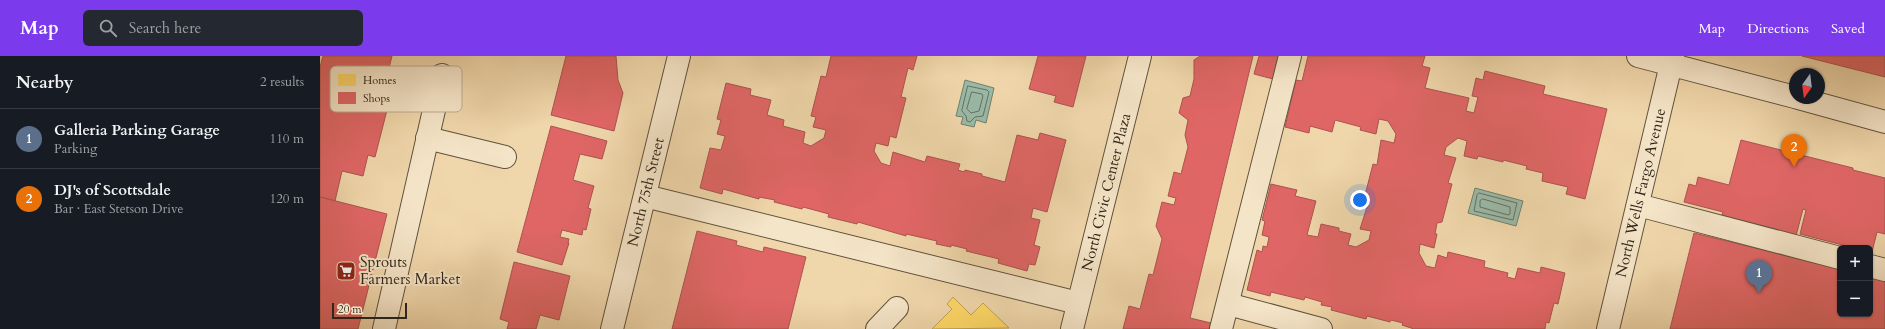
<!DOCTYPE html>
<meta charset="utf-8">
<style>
body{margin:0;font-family:Cardo,serif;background:#242831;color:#f1f3f6}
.controls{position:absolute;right:12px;bottom:12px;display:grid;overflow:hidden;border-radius:6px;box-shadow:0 1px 3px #0004}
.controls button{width:36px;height:36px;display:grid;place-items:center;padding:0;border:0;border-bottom:1px solid #363941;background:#171b24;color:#f1f3f6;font:20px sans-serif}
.compass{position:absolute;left:1469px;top:12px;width:36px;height:36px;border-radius:50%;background:#171b24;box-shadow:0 1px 3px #0004;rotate:194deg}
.scale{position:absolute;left:12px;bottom:10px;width:75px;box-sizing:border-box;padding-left:4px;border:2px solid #31261a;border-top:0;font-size:11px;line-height:14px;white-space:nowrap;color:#31261a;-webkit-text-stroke:3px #f5e5c8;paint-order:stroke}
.you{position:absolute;left:1040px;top:144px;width:14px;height:14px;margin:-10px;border:3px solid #fff;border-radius:50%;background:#1a73e8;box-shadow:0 0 0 6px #1a73e833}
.badge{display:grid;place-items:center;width:26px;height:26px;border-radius:50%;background:#7c3aed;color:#fff;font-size:13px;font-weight:700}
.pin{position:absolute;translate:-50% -33px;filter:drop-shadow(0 1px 2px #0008)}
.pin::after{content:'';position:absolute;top:21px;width:14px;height:12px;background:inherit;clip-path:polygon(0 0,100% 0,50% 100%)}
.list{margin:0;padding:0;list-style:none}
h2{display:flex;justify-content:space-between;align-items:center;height:52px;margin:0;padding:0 16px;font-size:17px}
h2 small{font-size:13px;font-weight:400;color:#9ea1a6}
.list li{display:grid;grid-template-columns:26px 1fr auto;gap:12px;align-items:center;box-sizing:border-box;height:60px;padding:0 16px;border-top:1px solid #363941}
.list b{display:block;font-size:15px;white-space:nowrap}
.list p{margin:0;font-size:13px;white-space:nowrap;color:#9ea1a6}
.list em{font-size:13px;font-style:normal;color:#9ea1a6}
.icon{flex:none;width:22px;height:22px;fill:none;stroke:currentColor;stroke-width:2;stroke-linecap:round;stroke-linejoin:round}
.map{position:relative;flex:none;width:1565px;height:273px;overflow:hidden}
header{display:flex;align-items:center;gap:24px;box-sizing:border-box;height:56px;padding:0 20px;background:#7c3aed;color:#fff}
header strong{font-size:19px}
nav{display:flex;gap:22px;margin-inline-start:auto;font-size:14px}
.search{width:280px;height:36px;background:#242831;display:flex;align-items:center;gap:10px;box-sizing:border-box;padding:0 14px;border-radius:6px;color:#9ea1a6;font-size:15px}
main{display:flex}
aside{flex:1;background:#171b24}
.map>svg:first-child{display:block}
</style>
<header>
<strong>Map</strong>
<div class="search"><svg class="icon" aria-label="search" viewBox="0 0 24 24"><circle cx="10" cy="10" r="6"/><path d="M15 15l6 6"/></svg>Search here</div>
<nav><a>Map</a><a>Directions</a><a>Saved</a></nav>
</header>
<main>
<aside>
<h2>Nearby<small>2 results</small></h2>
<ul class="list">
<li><span class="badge" style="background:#5c6f8a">1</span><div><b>Galleria Parking Garage</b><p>Parking</p></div><em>110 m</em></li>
<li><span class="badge" style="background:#e8710a">2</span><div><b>DJ's of Scottsdale</b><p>Bar · East Stetson Drive</p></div><em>120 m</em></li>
</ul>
</aside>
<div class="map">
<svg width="1565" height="273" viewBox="0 0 1565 273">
<rect width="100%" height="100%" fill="#f0d7ab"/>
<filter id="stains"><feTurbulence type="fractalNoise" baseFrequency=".005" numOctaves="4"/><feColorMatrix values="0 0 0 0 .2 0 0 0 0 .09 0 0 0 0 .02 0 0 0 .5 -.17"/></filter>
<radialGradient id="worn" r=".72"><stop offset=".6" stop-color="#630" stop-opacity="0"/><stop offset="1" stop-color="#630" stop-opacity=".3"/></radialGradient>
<g fill="#9abaa8" stroke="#707f6f">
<path d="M645,24L674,32L666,67L656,64L654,71L641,68L643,61L636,60Z"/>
<path d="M1155,132L1203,145L1196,170L1148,157Z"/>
</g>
<path fill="#ffd966" stroke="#c1a34f" d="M633,241L651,259L663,247L689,272L612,273L632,253L627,248Z"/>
<g fill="#e06666" stroke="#ac534f">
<path d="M3,0H72L69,12L77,15L55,101L48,99L43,120L22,115L15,145L0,141V11Z"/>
<path d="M246,0H296L298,24L303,37L294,75L231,59Z"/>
<path d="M511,0H597L593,14L588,12L581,41L586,42L576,82L570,80L568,90L556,87L554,95L561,107L570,110L573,96L605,106L607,100L640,108L638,114L644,116L645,114L662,118V120L685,126L697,79L718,84L720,77L746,84L727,156L713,152L711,162L720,164L714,189L720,191L715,209L709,208L707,215L678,207L679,203L646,195L647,193L631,189V191L616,188L617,185L586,178V180L538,166L537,168L508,161L509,158L483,151L482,153L454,146L455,144L439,141V143L403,133L402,138L380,132L390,92L401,94L405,80L397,78L401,64L397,63L406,27L431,33L430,39L451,44L447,59L464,64L463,70L485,76L483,87L491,90L504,82L506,74L493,71L496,61L491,60L501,20L506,21Z"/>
<path d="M718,0H766L753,51L734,46L736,40L709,33Z"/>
<path d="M880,0H933L870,262L891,267L889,273H803L809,250L820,253L829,218L833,219L842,183L836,170L842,146L854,149L856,142L848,140L854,116L861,118L868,91L865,79L868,64L859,57L863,42L870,40L874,23V4Z"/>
<path d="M939,0H958L953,23L934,18Z"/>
<path d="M988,0H1105L1102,10L1110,12L1105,32L1149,42L1146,55L1154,57L1158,41L1152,40L1156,22L1163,24L1165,15L1225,30L1223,38L1287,53L1265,143L1246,138L1248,131L1222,125L1223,117L1206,113L1207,110L1183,104V106L1158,100L1157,103L1144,100L1147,85L1138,82L1126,91L1124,99L1136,102L1128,127L1132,128L1122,166L1117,167L1115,178H1117L1114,192L1100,188L1099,197L1106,210L1115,212L1118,199L1127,202L1128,196L1165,205L1164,211L1188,217L1187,221L1195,223L1198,212L1220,217L1221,211L1245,217L1238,248L1234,247L1229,267L1226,266L1225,273H1094L1082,269L1083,267L1071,264L1070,266L1047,260L1046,263L1011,254L1012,251L1001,249L1002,246L985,241L984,244L951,236L950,240L927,234L937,194L942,196L943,190L947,191L949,181L942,179L945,165L942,164L951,128L977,134L975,140L996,145L987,179L998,181L1001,168L1019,172V175L1031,178L1028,189L1036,191L1049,184L1051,175L1040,173L1048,148L1043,147L1053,108L1057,109L1061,84L1074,87L1076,78L1068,65L1059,63L1056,78L1040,74L1041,71L1015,64L1012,76L990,70L989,77L965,71L976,24L982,25Z"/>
<path d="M1482,0H1565V21Z"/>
<path d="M231,70L287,85L282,103L260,98L253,124L274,130L268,152L271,153L266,174L263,173L262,179L242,174L240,181L249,183L248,187H249L242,209L197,196Z"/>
<path d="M1421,84L1533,112V114L1565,122V178L1557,176L1552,196H1550V192H1534L1480,178L1486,154L1483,153L1476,180L1401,161L1403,156L1364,146L1369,128L1376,130L1378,121L1409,129Z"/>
<path d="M0,141L67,158L38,273H0Z"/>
<path d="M377,175L417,185L416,189L443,196L444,191L486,201L468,273H352Z"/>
<path d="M1374,177L1520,213V258H1550V220L1565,224V273H1350Z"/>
<path d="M194,206L250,220L239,264L220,259L216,273H187L189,266L180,263Z"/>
</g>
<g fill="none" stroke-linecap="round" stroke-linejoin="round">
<g stroke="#667061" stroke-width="1">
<path d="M648,30L667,34L669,36L663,60L655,61L650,66L647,65L646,60L642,55Z"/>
<path d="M652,36L662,38L663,40L659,55L651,57L647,53Z"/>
<path d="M1159,137L1197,147L1193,164L1154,155L1157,139Z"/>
<path d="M1163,143L1190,151V158L1188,159L1160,151V145Z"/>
</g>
<g stroke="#61523e" stroke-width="24">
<g id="minor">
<path d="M1318,0L1475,41"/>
<path d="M1478,42L1565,66"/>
<path d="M107,82L185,101"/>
<path d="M325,140L758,247"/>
<path d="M1318,149L1520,202"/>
<path d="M1550,210L1565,214"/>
<path d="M908,248L1001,273"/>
<path d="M64,273L122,19"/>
<path id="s1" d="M292,273L359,0"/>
<path d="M557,273L577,252"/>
<path id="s2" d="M752,273L820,0"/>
<path d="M901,273L970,0"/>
<path id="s3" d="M1288,273L1353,0"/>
</g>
</g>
<use href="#minor" stroke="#f5e5c8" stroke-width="22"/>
</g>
<defs>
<g id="supermarket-square" transform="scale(1)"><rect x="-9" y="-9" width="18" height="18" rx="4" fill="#8f2418" stroke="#f5e5c8"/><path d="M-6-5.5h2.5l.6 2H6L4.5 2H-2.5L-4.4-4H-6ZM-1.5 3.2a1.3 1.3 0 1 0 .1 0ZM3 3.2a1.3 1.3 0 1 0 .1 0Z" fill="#fff"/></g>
</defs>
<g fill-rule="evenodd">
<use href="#supermarket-square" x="26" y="215"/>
</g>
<g text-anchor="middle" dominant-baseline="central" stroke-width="4" stroke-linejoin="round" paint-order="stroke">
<g font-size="15" fill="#31261a" stroke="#f5e5c8">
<text stroke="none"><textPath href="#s2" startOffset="141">North Civic Center Plaza</textPath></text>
<text stroke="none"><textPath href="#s3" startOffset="140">North Wells Fargo Avenue</textPath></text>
<text stroke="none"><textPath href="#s1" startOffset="141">North 75th Street</textPath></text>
</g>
<g font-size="15" fill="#31261a" stroke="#f5e5c8" text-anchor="start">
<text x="40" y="206">Sprouts<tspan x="40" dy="17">Farmers Market</tspan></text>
</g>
</g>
<rect x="10" y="10" width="132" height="46" rx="6" fill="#f5e5c8" stroke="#baac94" stroke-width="1"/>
<rect x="18" y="18" width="18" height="12" fill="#ffd966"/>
<rect x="18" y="36" width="18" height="12" fill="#e06666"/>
<g font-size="11" fill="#31261a">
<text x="43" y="28">Homes</text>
<text x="43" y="46">Shops</text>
</g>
<rect width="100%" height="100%" filter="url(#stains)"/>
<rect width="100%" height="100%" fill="url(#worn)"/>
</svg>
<div class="controls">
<button>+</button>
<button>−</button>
</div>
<svg class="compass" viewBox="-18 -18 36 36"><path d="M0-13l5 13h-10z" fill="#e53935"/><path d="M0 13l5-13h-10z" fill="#9ea1a6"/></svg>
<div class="scale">20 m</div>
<div class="you"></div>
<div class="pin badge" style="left:1439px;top:237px;background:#5c6f8a">1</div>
<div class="pin badge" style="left:1474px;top:111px;background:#e8710a">2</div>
</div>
</main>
